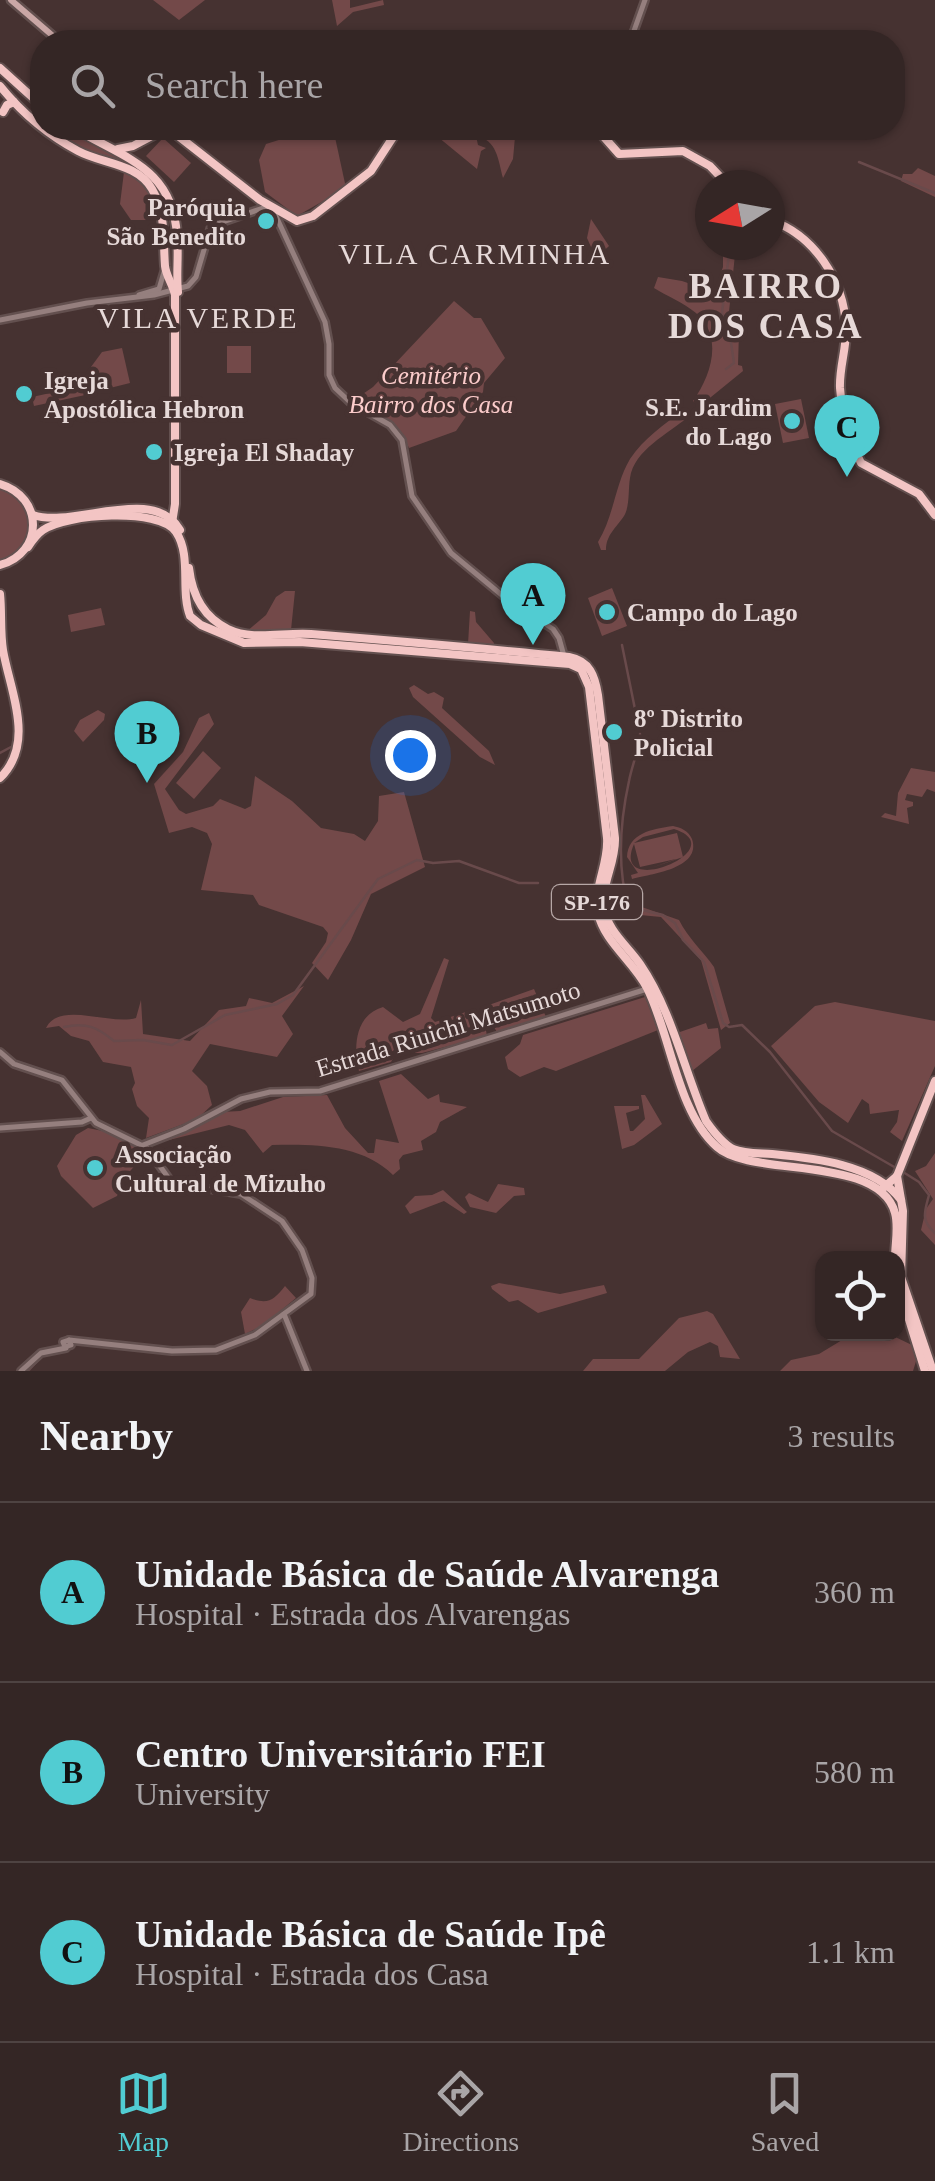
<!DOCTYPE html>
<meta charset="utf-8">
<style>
body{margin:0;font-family:"Times New Roman",serif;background:#3f3232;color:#f1f3f6}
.controls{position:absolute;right:30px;bottom:30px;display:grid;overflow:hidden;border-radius:20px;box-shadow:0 2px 8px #0004}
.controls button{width:90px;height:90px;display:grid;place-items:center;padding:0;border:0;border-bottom:2px solid #4e4342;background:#342625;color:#f1f3f6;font:50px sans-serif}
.compass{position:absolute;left:695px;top:170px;width:90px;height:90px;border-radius:50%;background:#342625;box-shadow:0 2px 8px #0004;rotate:259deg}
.you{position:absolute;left:410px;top:755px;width:35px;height:35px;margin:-25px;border:8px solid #fff;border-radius:50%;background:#1a73e8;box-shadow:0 0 0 15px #1a73e833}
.badge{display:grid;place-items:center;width:65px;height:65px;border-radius:50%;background:#51ccd2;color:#111;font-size:32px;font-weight:700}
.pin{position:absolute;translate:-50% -82px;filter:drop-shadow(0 2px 5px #0008)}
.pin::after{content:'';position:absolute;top:52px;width:35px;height:30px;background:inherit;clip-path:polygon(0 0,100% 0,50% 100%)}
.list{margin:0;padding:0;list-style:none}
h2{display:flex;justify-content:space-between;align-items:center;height:130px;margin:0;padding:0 40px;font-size:42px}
h2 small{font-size:32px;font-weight:400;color:#a9a5a7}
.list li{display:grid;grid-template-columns:65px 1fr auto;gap:30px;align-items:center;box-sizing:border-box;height:180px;padding:0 40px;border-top:2px solid #4e4342}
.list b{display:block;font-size:38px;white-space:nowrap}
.list p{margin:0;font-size:32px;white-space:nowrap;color:#a9a5a7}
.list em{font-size:32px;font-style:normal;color:#a9a5a7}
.icon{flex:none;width:55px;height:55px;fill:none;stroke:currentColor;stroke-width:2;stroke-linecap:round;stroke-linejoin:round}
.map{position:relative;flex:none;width:935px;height:1371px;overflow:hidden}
.search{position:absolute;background:#342625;box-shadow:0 2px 8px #0004;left:30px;right:30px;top:30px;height:110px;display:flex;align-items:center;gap:25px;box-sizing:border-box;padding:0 35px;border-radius:40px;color:#a9a5a7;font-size:38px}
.sheet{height:670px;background:#342625}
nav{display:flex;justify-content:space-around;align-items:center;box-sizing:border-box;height:140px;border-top:2px solid #4e4342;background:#342625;font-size:28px;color:#a9a5a7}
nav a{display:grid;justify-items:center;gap:5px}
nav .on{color:#51ccd2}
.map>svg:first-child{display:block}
</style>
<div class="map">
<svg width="935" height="1371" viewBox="0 0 935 1371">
<rect width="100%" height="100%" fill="#463231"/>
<g fill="#734949" fill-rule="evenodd">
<path d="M153,0H205L179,20Z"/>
<path d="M332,0H350V8L383,0L384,5L353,12L337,26Z"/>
<path d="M48,128H69L124,157L119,162L80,149Z"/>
<path d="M317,128H333L346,188L297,216L265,192L259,160L266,144Z"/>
<path d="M427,128H467L480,131L507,128L515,137L513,159L503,178C498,159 497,140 476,136L478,145L486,148L481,151L477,169Z"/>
<path d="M163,138L191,163L174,182L146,156Z"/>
<path d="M918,168L935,176V197L901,181L903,174H912Z"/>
<path d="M124,172C147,178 154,198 157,220H131L120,204Z"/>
<path d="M591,219L609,246L596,258L587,238Z"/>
<path d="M723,245H736L729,312L739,332L738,365L742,366L743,371L700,406L693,401C711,376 724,337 696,313C684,303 667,296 654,288L658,277L682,281L714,292L723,267Z"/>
<path d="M454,301L474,318H481L505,358L484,383L483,392L456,431L409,448C398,421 379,413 354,400L373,387Z"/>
<rect x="227" y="346" width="24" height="27"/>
<path d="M122,348L130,383L94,392L88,371L102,352Z"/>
<path d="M87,385L90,394L34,406L32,397Z"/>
<path d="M801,399L809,438L783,443L775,404Z"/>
<path d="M683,410L688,417C668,434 634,450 630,478C628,490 630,506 624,516C616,528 606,535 606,550H601L598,542C614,516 615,484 630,459C644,438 664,425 683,410Z"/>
<path d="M0,488C38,500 39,549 0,561Z"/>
<path d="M612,588L627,626L602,636L588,598Z"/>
<path d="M285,591H295L291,630L246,632L266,615L276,597Z"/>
<path d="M101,608L105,625L71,632L68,615Z"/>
<path d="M470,611L475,612L476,622L494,643L493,647L468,644Z"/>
<path d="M414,685L428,694L434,692L444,698L442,708L489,751L495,765L480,757L413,697L409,688Z"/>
<path d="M98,710L105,714L104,720L83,742L74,731L80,720Z"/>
<path d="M209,713L214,724L165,789L179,810L186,814L213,806L220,799L245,809L251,806L255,776L292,801L321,828L354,834L365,841L378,821L379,796L404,792L425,867L371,894L351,940L328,980L312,963L326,942L328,933L323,927L259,905L253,895L201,890L212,844L207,833L192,827L169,833L154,784L183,752L199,718Z"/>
<path d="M203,751L221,768L194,799L176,783Z"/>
<path d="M911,768L935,772V792L927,789L922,797L907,794L905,800L913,802V806L907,808L909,824L881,817L885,813L896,816L898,793Z"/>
<path d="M673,826C681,828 688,830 692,839C702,869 650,874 632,879L631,875L638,873L627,857C628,833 652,829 673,826ZM674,829C736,849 609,901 634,844L640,867L676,859L651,868L683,857L677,833L634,843L643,837Z"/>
<path d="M633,904L679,920C688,938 702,950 714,967L730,1023L721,1030L701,960L661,917L640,915Z"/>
<path d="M444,958L449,960L431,1018L435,1022L475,1009L480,1018L488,1016L486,1006L534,989L546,1017L497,1032L490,1021L485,1025L487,1036L422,1053H396L391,1062L359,1071C353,1047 355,1015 383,1007L403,1022L420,1014Z"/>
<path d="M304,986L282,1016L293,1034L277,1057L210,1044L192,1071L207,1086L212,1105L197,1119L146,1138L149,1118L137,1106L132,1089L135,1083L131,1067L103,1062L89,1041L71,1036L59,1026L46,1028C60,1000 110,1026 136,1018L141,1000L143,1034L190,1041L219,1010L246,1006L249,998L272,1003Z"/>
<path d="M645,997L658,1030L556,1071L544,1067L520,1077L508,1069L505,1057L520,1044L523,1035Z"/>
<path d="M835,1002L935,1021V1066L902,1141L890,1132L897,1122L899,1110L870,1114L869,1104L862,1099L848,1123L819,1102L771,1046L815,1006Z"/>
<path d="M706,1023L708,1029L718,1028L721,1048L692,1071L677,1033Z"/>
<path d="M401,1074L428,1099L439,1094L440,1102L467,1107L440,1122L436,1132L421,1141L423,1150L403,1155L399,1160L400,1169L393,1175C362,1144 313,1144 272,1145L263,1153L245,1130L229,1125L157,1143L221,1112L240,1111L283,1097L327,1095L345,1128L368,1153H374L376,1139L399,1143L379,1081Z"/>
<path d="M641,1095H645L662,1124L634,1145L622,1149L614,1106H639V1109L626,1113L630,1131H633L645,1119Z"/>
<path d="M88,1128C107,1131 132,1140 145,1154L124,1178L117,1196L93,1208L61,1176L57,1166L76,1135Z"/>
<path d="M935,1153V1245L921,1230L926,1209L933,1199L915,1171L926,1166Z"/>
<path d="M498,1184L524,1188L525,1195L514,1196L496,1213L470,1207L465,1197L469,1193L488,1202Z"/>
<path d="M443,1190L467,1212L464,1214L444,1201L410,1214L405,1206L415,1196L432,1195Z"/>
<path d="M499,1283L560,1294L604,1285L607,1293L538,1313L518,1300L509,1302L492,1289L491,1286Z"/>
<path d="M285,1286L296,1298L262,1326L245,1334L241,1312L250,1298C268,1305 274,1300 285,1286Z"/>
<path d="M707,1311L713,1314L740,1359L720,1357L718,1346L710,1342L688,1352L665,1371H583L593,1359H639L679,1318Z"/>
<path d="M852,1334H889L914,1346L917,1358L913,1371H780L791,1360L819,1354Z"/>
</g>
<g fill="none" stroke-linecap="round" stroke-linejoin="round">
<g stroke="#694a4b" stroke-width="2.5">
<path d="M859,162L935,193"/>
<path d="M726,369L734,363L729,329L722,313L730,245"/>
<path d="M622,645L638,724"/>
<path d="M0,753L11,747"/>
<path d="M629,910C617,869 620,822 629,781C632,765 639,750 640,734"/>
<path d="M611,916L634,908L663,915L675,923L683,940L704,962L723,1023L729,1027L742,1025L770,1052L832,1131L896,1168"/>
<path d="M64,1027C86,1022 97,1027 114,1041L143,1040L172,1045L225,1015L277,1004L293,995L378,879L417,860L433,863L459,861L519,883H538"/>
<path d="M903,1172L919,1182L929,1195C925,1211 920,1220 935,1233"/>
<path d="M28,1371L39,1359"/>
</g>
<g stroke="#63504f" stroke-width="10">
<g id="tertiary">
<path d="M630,42L645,0"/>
<path d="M275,214L325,322L329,344V375L335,388L351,403L390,425L402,440L412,496L451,553L509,601L553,629L559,638L564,656"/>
<path d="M139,295L159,289L164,272"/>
<path d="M0,320L87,303L154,295L188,286L196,277L211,226L269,206"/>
<path d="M0,1052L14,1064L62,1080L96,1123L147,1148L172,1183L241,1194L282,1221L302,1250L312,1278L311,1294L255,1335L216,1350L172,1351L69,1340"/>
<path d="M0,1128L82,1122L91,1118"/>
<path d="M143,1145L184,1129L241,1099L270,1092L320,1091L647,989"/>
<path d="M284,1314L307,1371"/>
<path d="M69,1340L71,1345L65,1347L63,1342Z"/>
<path d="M21,1371L41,1353L66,1348"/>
</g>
</g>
<g stroke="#63504f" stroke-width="11">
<path id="secondary" d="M11,0L60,42"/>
</g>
<g stroke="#63504f" stroke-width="12">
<g id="primary">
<path d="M0,68L42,106"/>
<path d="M0,86C21,112 48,135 78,151C102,164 137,163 152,189C166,213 163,240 165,266C166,276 173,285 175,295V504L172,523"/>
<path d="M3,112L7,105L14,102"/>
<path d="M74,128C123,158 173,167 177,236C179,255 176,273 178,292"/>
<path d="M168,128L260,200L297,221L313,216L371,171L399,128"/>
<path d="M596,128L619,154L683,151L710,166L728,185"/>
<path d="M118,149L133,146L167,128"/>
<path d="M770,220C814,235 844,280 846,327C847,347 839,368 840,388C842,413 850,441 861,463L919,494L935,515"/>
<path d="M0,484C44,497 44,553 0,565"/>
<path d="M33,515C73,529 154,484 180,530"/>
<path d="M28,547C32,541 37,534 43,530C66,514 159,507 176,532C192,556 180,590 190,616L201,625L244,643L300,642L570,664L581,669L589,687L607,838C609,864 593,887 598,913C604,942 634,962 647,988C671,1035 677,1112 717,1147C751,1178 879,1154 895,1213C899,1227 895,1244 895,1258"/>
<path d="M189,568C192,594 203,617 228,629C253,641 283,632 311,634C397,641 483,648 569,657C590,661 595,676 598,695L615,838C616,862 601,884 604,907C607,931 628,946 640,964C672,1011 684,1070 706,1121C713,1131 722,1143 733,1149C745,1154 760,1153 772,1154C813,1158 875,1164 901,1200"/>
<path d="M0,594C2,613 0,631 3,650C10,691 36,743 0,778"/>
<path d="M897,1176L903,1211L901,1277L933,1371"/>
<path d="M883,1188L897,1176L935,1081"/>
<path d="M902,1297L925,1371"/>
</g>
</g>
<use href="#tertiary" stroke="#957f7e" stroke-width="5"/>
<use href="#secondary" stroke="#caa7a6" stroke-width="6"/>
<use href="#primary" stroke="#f3c5c4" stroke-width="8"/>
</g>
<g fill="#51ccd2" stroke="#463231" stroke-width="4">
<circle cx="266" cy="221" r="10"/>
<circle cx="24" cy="394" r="10"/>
<circle cx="792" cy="421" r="10"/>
<circle cx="154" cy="452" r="10"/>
<circle cx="607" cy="612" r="10"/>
<circle cx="614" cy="732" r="10"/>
<circle cx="95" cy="1168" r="10"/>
</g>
<g text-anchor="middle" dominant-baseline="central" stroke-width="9" stroke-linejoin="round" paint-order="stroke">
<rect fill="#463231" stroke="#b6a7a6" stroke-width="2.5" x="552" y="885" width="90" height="34" rx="8"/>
<g font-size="22" font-weight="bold" fill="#e6d9d8">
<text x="597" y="902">SP-176</text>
</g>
<g font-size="25" font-weight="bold" fill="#e6d9d8" stroke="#463231" text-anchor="start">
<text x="246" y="207" text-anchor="end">Paróquia<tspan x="246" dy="29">São Benedito</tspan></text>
<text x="44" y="380">Igreja<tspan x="44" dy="29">Apostólica Hebron</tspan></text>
<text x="772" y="407" text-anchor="end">S.E. Jardim<tspan x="772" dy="29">do Lago</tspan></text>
<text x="174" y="452">Igreja El Shaday</text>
<text x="627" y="612">Campo do Lago</text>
<text x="634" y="718">8º Distrito<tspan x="634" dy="29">Policial</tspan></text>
<text x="115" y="1154">Associação<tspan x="115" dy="29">Cultural de Mizuho</tspan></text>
</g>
<g font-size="25" font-style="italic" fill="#fccccb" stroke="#463231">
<text x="431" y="375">Cemitério<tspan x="431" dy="29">Bairro dos Casa</tspan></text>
</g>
<g font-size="25" fill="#e6d9d8" stroke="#463231">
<text transform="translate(448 1029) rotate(-17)">Estrada Riuichi Matsumoto</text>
</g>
<g font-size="30" letter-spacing="2.5" fill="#e6d9d8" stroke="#463231">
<text x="475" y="253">VILA CARMINHA</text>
<text x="198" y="317">VILA VERDE</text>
</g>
<g font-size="35" font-weight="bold" letter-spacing="2.5" fill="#e6d9d8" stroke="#463231">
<text x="766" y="286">BAIRRO<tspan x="766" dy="40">DOS CASA</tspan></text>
</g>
</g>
</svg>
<div class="controls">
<button><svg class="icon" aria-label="locate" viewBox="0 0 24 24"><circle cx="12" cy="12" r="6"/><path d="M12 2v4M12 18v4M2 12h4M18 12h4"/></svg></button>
</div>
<svg class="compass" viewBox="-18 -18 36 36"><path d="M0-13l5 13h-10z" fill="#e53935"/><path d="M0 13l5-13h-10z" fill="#a9a5a7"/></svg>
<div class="you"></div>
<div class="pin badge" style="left:533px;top:645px">A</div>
<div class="pin badge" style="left:147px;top:783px">B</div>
<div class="pin badge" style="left:847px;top:477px">C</div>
<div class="search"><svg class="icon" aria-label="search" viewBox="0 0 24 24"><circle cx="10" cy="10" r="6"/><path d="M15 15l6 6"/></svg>Search here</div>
</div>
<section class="sheet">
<h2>Nearby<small>3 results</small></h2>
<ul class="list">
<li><span class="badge">A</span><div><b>Unidade Básica de Saúde Alvarenga</b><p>Hospital · Estrada dos Alvarengas</p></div><em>360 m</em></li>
<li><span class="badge">B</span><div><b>Centro Universitário FEI</b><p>University</p></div><em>580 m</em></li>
<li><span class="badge">C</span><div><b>Unidade Básica de Saúde Ipê</b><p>Hospital · Estrada dos Casa</p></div><em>1.1 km</em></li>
</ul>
</section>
<nav>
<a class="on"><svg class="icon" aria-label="map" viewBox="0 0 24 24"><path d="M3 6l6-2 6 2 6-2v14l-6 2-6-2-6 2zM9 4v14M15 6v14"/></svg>Map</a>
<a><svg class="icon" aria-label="directions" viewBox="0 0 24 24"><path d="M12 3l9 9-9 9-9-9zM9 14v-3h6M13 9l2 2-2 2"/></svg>Directions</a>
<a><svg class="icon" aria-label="saved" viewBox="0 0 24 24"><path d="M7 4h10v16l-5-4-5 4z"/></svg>Saved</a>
</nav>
